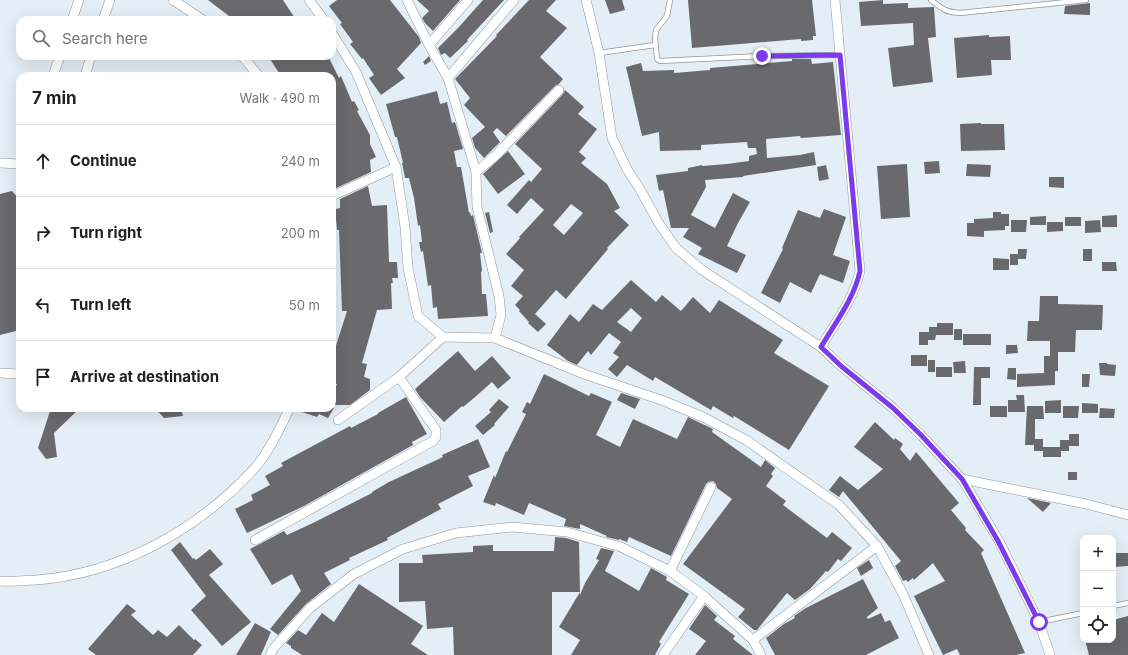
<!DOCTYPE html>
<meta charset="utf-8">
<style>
body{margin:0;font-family:Inter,sans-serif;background:#f6f6f6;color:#202124}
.controls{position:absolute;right:12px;bottom:12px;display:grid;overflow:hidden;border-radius:8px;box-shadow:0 4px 16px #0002}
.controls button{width:36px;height:36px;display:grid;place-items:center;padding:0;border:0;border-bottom:1px solid #e0e0e0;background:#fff;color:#202124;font:20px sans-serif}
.stop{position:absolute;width:12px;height:12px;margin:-9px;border:3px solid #7c3aed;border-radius:50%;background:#fff}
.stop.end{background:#7c3aed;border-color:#fff;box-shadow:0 1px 4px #0008}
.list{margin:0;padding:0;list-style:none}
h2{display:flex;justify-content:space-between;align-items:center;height:52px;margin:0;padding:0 16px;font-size:17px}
h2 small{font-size:13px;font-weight:400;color:#757577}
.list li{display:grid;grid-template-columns:26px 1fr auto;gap:12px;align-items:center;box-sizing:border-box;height:72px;padding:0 16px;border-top:1px solid #e0e0e0}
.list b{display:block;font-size:15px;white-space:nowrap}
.list em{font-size:13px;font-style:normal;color:#757577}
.icon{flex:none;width:22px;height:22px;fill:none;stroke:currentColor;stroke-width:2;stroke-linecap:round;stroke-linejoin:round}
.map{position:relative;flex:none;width:1128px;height:655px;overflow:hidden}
.search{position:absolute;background:#fff;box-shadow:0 4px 16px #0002;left:16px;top:16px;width:320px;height:44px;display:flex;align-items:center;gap:10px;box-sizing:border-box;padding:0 14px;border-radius:12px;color:#757577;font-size:15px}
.panel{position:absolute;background:#fff;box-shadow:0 4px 16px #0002;left:16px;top:72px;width:320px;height:340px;border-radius:12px}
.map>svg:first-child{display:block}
</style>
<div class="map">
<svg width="1128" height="655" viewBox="0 0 1128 655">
<rect width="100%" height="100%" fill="#f5f9fc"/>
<path fill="#e4eef7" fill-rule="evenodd" d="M0,0H1128V655H0ZM20,20H332V56H20ZM20,76H332V408H20ZM1083,538H1113V640H1083Z"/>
<g fill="#6a6a6e" fill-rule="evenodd">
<path d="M208,0H283L296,20H226L229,16Z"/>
<path d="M337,0H390L419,37L421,43L397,69L405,78L381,95L369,78L374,75L363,58L362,59L350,44L353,42L340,24L342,23L329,6Z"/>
<path d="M417,0H460L433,31L425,23L422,18L429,11Z"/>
<path d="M483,0H504L467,40L468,41L450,58L445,53L441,55L438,48L458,28Z"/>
<path d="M529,0H556L546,11L567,28L540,57L563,79L559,84L555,86L506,136L497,128L493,132L500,142L484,158L475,148L472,138L485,127L464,105L470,98L455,79L497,36L496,35Z"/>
<path d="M605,0H622L625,10L610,14Z"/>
<path d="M688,0H812L816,36H813V40L801,41V39L692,48Z"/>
<path d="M883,0V4L908,3V8L934,7L936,37L928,38L933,82L893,87L888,48L914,45L913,23L861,26L859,2Z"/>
<path d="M1090,3V15L1064,14L1065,6Z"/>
<path d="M989,35V37L1010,36L1011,60H991L992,75L957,78L954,38Z"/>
<path d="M268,56H328L339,78L341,76L352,102L354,101L359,110L357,111L370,135V144L376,157L370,160L371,172L336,188L332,175V76H281Z"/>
<path d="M429,56L431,61L425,65L423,62Z"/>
<path d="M792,59H811L812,64L833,62L841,135L801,138L800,136L766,139L767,158L800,155L814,152L816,165L743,176V177L705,180L706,187L691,215L715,228L733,193L750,202L738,223L727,246L746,255L737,273L698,254L702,248L683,237L689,228H671L663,190L659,191L656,175L688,171V168L702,165V166L727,164L749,161V156L757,154L756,148H748L747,142L701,145V150L660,151L659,132L642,136L626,67L641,63L643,71L674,70V73L710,70V68L792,61Z"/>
<path d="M565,90L584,107L578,114L597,129L579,152L586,158L581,163L607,184L620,208L614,211L629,225L607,248L608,249L566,299L556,290L535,314L546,324L538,332L528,323L529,322L519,311L520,310L515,305L523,296L511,286L524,270L506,254L520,238L519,237L544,210L531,198L517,214L507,205L529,180L531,182L542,169L515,144L563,94ZM571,204L583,213L564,235L553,225Z"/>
<path d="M437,91L440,104L447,102L452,123L455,122L463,149L454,151L457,167H461L469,213L470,212L471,216L473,215L482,253H480L482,271L481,272L482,294H486L488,316L438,319L437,307L433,308L431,285L428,286L423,251L421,252L419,242H422L420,225L418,226L414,198L409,178H405L402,163H403L397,137H395L386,104Z"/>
<path d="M981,123V124H1004L1005,150L961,151L960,124Z"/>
<path d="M508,151L525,174L498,194L483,174Z"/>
<path d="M939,161L940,173L925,174L924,162Z"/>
<path d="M907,164L910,217L881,219L877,166Z"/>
<path d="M967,164L991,165L990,177L966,176Z"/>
<path d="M826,165L829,179L819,181L817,167Z"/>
<path d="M1049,177H1064V188L1049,187Z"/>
<path d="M368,186L372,206L387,205L389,262H397L398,278H392L393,283H391L392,309L377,310L362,363L367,364L364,377L370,379V390L350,405H332V395L337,384L332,383V354L333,355L347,311H342L339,230H337L336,219L333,220L332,210L340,208V199Z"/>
<path d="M12,191L20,200V330L0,335V194Z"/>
<path d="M824,209L846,217L833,255L850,261L843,283L820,274L811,293L790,282L780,303L761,293L783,249L782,248L798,210L820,218Z"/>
<path d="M489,212L493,232L490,233L485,213Z"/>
<path d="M993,212H1001V214H1009V226H1005V230L984,231V237L967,236V223H974V219L993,218Z"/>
<path d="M1117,215V227H1102V216Z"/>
<path d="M1046,216V225H1030V217Z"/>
<rect x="1065" y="217" width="16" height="9"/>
<path d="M1011,220H1027L1026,232H1011Z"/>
<path d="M1100,220L1101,232L1085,233V221Z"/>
<path d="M1047,222H1063V231L1047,232Z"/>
<path d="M1018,249H1027L1026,259H1018Z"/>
<rect x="1083" y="249" width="9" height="12"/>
<rect x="1010" y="254" width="8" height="11"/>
<path d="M993,258L1009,259V270H993Z"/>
<path d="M1102,262H1116L1117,271H1102Z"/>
<path d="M631,280L656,302L662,295L681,311L693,297L710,313L719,300L783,340L774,353L829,386L789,450L734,416L733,418L713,406L711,410L655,377L653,381L627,365L617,377L608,369L619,357L613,353L621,342L609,333L591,355L588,351L577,365L568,361L547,345L570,314L579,322L593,304L602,310ZM631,308L642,318L631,332L617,322Z"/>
<path d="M1040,296H1058V304L1103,305L1102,330H1076L1075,352H1058V371H1055V385L1017,387V374L1044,373V356H1050V341H1027L1028,321H1039Z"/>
<path d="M937,323H953V335H936L935,340H928V345H919V332H929V327H937Z"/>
<rect x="954" y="329" width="8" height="11"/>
<rect x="963" y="334" width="28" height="11"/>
<path d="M1006,345H1017L1018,353L1006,354Z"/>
<path d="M458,351L475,371L492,356L511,378L498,389L492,382L474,398L463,407L462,406L444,422L420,397L415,389Z"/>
<rect x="911" y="355" width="16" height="11"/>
<rect x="928" y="360" width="7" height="12"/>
<path d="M965,361L966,373H954L953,362Z"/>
<path d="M1099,363H1107V364L1116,365L1115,376L1100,375Z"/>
<rect x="936" y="367" width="16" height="10"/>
<path d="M974,367H990V378H981V405H973Z"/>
<path d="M1008,368H1016V380L1007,379Z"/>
<path d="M544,374L589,396L591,393L612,402L596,435L620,447L633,419L677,439L688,417L713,429L712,432L761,467L765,460L775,468L771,474L773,476L766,486L786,501L783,505L827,538L832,532L852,548L841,561L838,559L828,572L826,571L810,589L795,600L787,593L757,630H754L738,617L745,609L683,564L732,499L717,488L716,484L713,481L708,482L706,484L671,556L629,537L627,542L619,539V540L606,537L607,536L580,524V529L564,526L566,519L529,503L524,515L496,503L495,506L483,502L494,475L495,478L506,451L507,452L526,414L522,412L527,402L530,404Z"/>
<path d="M1082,374H1090L1089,387H1082Z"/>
<path d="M621,393L640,399L635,409L617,400Z"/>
<path d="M1016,395H1024L1025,412H1008V400H1017Z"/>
<path d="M406,397L427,434L412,442L413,445L304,506L247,533L235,509L253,500L251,495L270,485L265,476L283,466L281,463L350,426L351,428L378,414V413Z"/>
<path d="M499,399L509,407L494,424L495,425L483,435L475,426L491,412L489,410Z"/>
<path d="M1061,400V413H1045V401Z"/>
<path d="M1082,403L1098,404V413H1082Z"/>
<rect x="990" y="406" width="17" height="11"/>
<path d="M1027,406H1043L1044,419H1035V439H1043V451H1034V445H1025Z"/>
<path d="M1063,406H1079L1078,418H1063Z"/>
<path d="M51,408H80L54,433L57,457L46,459L38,448Z"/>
<path d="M155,408H181L183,416L164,418Z"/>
<path d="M296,408H334L328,418L319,414L317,417L296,410Z"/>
<path d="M1100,408L1115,409L1114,418H1099Z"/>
<path d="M875,422L894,440L895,438L903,444L900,449L910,461L916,452L959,503L951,510L966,528L965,530L984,550L981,553L1025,653L1016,655H960L957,649L943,655L914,596L945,581L933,563L914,580L913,578L908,582L906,580L903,581L895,566L901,561L843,491L839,497L829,490L840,476L858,490L883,469L854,447Z"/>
<path d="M1069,434H1079V446H1069V451H1061V457H1043V447H1060V440H1069Z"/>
<path d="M478,439L490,467L468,476L473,486L438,504L441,509L387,538L388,540L349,558L350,560L324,573L331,584L306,604L278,635L270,629L301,591L292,574L272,585L250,549L284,531L287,535L313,523L372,493V492L389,482L443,457L442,455Z"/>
<rect x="1068" y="472" width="9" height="8"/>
<path d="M1027,498L1051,503L1043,512Z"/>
<path d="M555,537L566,538L579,542L580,592H552V655H454L453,627L427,629L425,601L399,602V563H423L422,555L473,552V546L493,545V551H554Z"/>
<path d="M180,542L193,559L194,558L196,560L210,549L223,564L209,575L251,622L222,646L191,610L206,596L171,550Z"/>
<path d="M601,548L614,551L605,571L639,591L651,568L667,577L666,580L689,594L659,642L661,644L655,655H571L580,640L559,627L580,592V595L585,583L599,560L596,559Z"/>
<path d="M1113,553H1128V566L1113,567Z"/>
<path d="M869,560L873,568L861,576L857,568Z"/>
<path d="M863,579L878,608L867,617L868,619L881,613L885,622L890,620L899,638L866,655H775L766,638L784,624L795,618L794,616L806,608Z"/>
<path d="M359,584L423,626L411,644L428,655H302L291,648V646L286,643L298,630L306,635L322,613L334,622Z"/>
<path d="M127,604L136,611L131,615L153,635L158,630L167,637L179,625L194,640L195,639L202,645L193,655H96L88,649Z"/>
<path d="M705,605L717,616L714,620L735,636L733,639L753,655H695L706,641L689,629Z"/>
<path d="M1128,616V655H1089L1085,640H1113V620Z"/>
<path d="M255,623L271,632L261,655H236Z"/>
</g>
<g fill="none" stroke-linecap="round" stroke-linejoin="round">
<g stroke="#929699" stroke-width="6">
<g id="service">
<path d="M670,0L667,16L656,30L655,38L657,59L660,61L762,56L840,55"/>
<path d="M931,0C942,9 946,12 960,13L1086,0"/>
<path d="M599,53L655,45"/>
<path d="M1113,606L1128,603"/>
<path d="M1039,622L1083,613"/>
</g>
</g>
<g stroke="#929699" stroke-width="10">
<g id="minor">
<path d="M173,0L203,20"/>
<path d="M309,0L324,20"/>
<path d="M407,0L429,45L448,78L476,172L477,207L499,296L501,315L495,338"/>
<path d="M586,0L599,53L612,138L627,169L641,191L658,222L676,248L702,270L821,347L841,366L893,408L920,434L962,479L974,499L999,541L1039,622L1050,655"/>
<path d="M72,20L79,0"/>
<path d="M103,20L110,0"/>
<path d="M332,33L356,72L396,167L405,227L408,268L418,316L443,337L495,338L584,374L664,401L703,417L746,440L839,505L877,546L903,594L929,655"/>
<path d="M429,45L468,0"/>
<path d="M242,56L259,76"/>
<path d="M53,76L60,56"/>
<path d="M85,76L91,56"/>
<path d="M448,78L514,0"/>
<path d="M0,163L20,164"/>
<path d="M476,172L495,156L559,90"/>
<path d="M332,196L396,167"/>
<path d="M821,347C835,323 854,299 860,271L835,0"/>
<path d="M0,373L20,374"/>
<path d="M338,420L399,377L443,337"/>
<path d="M962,479L1086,504L1128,515"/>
<path d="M255,540L433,441L436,437V430L399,377"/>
<path d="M670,571L711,487"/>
<path d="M0,581C12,582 24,580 36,580C119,574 197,530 253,470C269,453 279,429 290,408"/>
<path d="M753,640L877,546"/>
<path d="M270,655L273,649L310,608L354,574L403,549L456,533L512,527L567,532L621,547L670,571L704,596L753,640L761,655"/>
<path d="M663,655L704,596"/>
</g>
</g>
<use href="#service" stroke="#fff" stroke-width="4.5"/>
<use href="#minor" stroke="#fff" stroke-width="9"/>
</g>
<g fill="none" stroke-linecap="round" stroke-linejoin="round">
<path stroke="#7c3aed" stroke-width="5" d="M762,56L840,55L860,271C854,299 835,323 821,347L841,366L893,408L920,434L962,479L998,541L1039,622"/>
</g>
</svg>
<div class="controls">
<button>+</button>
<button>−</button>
<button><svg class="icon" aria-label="locate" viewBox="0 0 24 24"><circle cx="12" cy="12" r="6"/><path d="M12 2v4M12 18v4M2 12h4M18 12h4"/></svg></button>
</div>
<div class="stop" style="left:1039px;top:622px"></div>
<div class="stop end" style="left:762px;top:56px"></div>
<div class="search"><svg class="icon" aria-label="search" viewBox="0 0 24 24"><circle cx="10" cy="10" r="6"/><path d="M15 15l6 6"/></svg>Search here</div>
<section class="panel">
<h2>7 min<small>Walk · 490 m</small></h2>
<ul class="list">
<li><svg class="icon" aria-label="ahead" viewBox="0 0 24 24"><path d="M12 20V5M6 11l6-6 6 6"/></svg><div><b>Continue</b></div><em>240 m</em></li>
<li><svg class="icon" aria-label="right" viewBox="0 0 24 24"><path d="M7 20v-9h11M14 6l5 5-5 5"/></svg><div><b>Turn right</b></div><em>200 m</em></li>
<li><svg class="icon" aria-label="left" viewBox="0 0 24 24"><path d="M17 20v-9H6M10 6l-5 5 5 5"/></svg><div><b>Turn left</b></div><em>50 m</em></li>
<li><svg class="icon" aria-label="arrive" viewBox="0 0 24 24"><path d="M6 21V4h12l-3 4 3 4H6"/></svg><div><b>Arrive at destination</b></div></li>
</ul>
</section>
</div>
